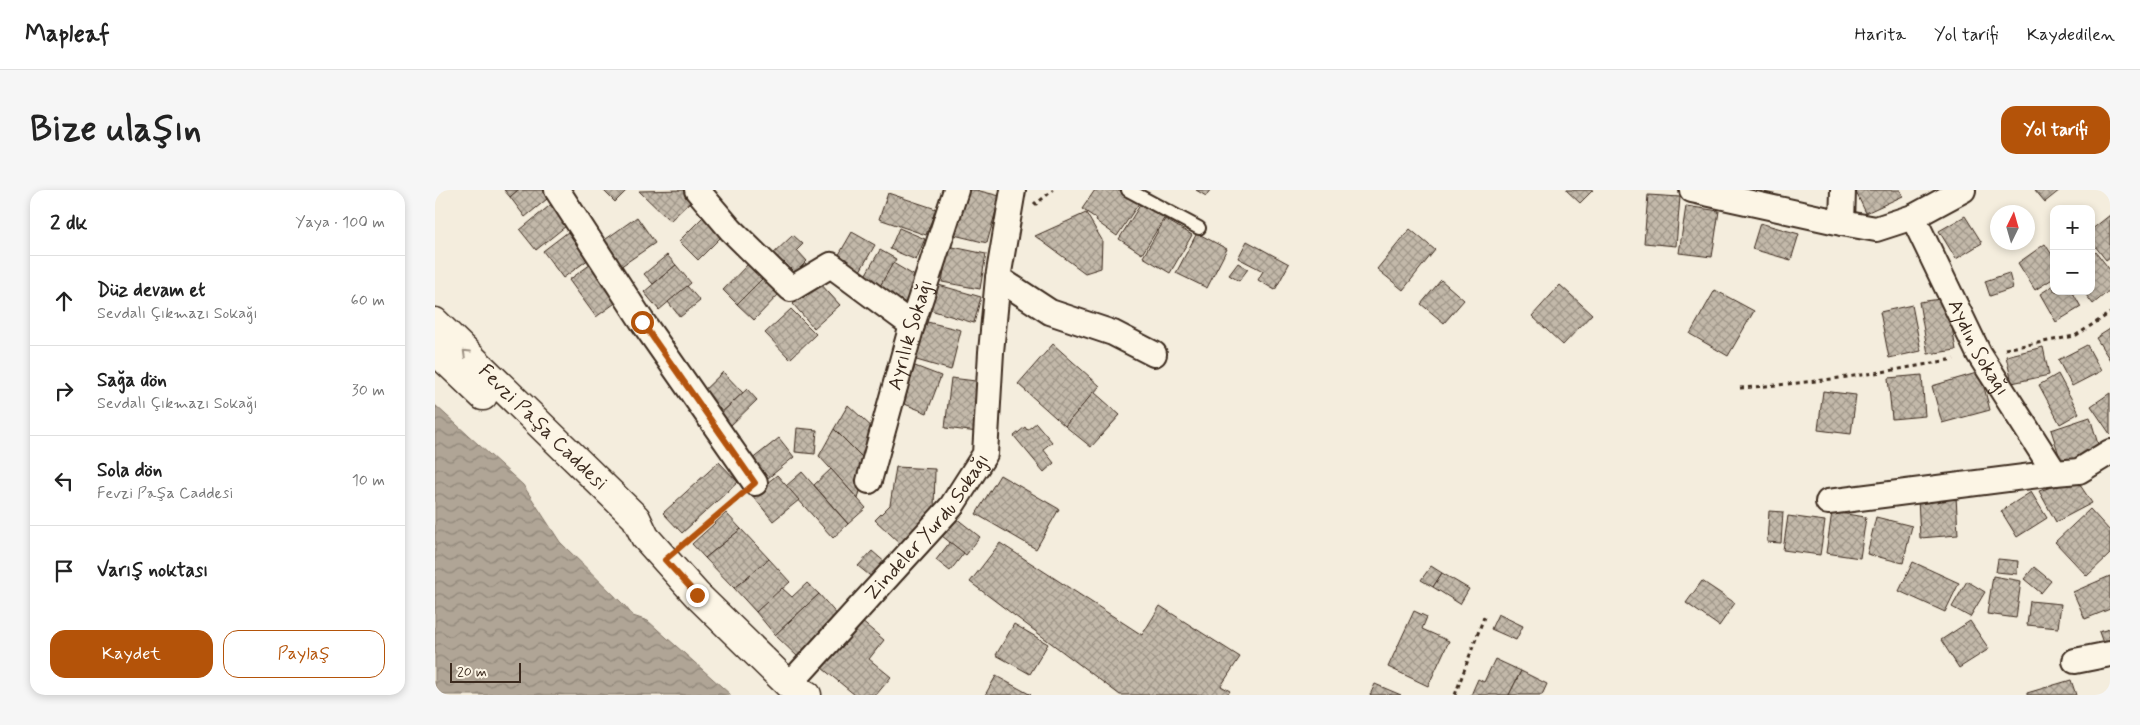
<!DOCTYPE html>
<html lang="tr">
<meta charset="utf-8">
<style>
body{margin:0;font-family:Mynerve,sans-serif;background:#f6f6f6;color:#222}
.controls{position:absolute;right:15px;top:15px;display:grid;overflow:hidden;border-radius:10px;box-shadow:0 2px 8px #0003}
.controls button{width:45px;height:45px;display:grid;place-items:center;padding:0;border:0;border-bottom:1px solid #e0e0e0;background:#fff;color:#222;font:25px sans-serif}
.compass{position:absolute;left:1555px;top:15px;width:45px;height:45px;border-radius:50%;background:#fff;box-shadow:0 2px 8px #0003;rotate:5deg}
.scale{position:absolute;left:15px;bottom:12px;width:71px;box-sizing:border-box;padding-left:5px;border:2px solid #3b2a1e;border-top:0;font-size:14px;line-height:18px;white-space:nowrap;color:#3b2a1e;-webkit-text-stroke:4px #fcf5e5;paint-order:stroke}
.stop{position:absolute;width:15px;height:15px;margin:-11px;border:4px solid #b45309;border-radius:50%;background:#fff}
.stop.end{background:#b45309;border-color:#fff;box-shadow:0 1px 5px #0008}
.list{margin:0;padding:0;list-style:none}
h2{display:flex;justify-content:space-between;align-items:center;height:65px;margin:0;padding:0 20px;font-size:21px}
h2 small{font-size:16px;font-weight:400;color:#767676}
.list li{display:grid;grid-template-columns:32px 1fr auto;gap:15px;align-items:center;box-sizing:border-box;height:90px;padding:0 20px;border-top:1px solid #e0e0e0}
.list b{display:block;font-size:19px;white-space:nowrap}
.list p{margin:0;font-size:16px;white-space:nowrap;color:#767676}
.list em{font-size:16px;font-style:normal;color:#767676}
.actions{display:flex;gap:10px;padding:15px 20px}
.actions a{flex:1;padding:11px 0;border:1px solid #b45309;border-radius:15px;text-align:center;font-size:18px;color:#b45309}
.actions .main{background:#b45309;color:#fff}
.icon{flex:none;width:28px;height:28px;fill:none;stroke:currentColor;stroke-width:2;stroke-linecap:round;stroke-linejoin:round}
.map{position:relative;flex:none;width:1675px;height:505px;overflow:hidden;border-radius:15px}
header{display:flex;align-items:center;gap:30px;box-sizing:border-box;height:70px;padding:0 25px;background:#fff;border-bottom:1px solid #e0e0e0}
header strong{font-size:24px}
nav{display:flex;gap:28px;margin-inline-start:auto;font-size:18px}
.intro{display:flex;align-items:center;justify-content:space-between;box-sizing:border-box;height:120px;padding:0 30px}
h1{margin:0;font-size:35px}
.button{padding:12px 22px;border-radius:15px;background:#b45309;color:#fff;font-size:18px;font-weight:700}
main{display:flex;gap:30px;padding:0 30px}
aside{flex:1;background:#fff;border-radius:15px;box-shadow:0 2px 8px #0003}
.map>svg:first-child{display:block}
</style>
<header>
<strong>Mapleaf</strong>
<nav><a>Harita</a><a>Yol tarifi</a><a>Kaydedilen</a></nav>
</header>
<div class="intro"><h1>Bize ulaşın</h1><a class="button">Yol tarifi</a></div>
<main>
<aside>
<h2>2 dk<small>Yaya · 100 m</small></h2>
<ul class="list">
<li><svg class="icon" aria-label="ahead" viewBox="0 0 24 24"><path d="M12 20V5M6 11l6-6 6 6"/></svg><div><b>Düz devam et</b><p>Sevdalı Çıkmazı Sokağı</p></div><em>60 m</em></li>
<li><svg class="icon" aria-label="right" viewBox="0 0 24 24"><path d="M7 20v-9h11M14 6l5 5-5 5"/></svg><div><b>Sağa dön</b><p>Sevdalı Çıkmazı Sokağı</p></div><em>30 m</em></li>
<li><svg class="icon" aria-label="left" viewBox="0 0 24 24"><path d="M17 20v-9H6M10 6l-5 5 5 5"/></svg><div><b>Sola dön</b><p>Fevzi Paşa Caddesi</p></div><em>10 m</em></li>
<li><svg class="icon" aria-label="arrive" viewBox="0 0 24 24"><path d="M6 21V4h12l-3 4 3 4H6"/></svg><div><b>Varış noktası</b></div></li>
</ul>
<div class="actions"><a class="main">Kaydet</a><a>Paylaş</a></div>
</aside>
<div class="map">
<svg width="1675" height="505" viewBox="0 0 1675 505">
<defs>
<pattern id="water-waves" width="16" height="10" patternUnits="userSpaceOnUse" patternTransform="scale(1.25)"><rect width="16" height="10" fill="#b0a596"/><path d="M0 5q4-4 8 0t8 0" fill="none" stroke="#90877a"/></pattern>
<pattern id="building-cross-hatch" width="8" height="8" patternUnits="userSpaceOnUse" patternTransform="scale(1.25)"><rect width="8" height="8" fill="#c3b9aa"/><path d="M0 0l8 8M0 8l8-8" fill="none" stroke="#a0978a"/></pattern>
</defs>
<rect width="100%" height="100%" fill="#f4eddd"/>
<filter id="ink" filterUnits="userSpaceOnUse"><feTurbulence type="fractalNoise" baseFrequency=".02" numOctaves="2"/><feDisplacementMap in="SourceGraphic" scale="10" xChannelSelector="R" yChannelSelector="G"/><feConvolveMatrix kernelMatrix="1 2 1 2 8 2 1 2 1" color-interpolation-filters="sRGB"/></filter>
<g filter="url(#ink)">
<path fill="url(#water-waves)" stroke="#817466" d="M0,215L88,295L125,352L190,416L198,426L213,431L296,505H0Z"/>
<g fill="url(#building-cross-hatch)" stroke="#3b2a1e">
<path d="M69,0H83L75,7Z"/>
<path d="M83,0H113L117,5L90,27L75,7Z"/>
<path d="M168,0H192L180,12Z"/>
<path d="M250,0L258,9L235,31L204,1Z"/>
<path d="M531,0H541L565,6L552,53L519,45Z"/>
<path d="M660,0H685L704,13L682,46L661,31L662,29L647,19Z"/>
<path d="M761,0H775L771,6Z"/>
<path d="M1131,0H1158L1145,13Z"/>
<path d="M1420,0H1465L1468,6L1431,23Z"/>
<path d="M1600,0H1625L1610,12Z"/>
<path d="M453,3L501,19L491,45L444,29Z"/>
<path d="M1213,5L1245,7L1241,56L1209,53Z"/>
<path d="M119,12L136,32L101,60L85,40Z"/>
<path d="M707,12L730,27L707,64L684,49Z"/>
<path d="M1251,16L1284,21L1277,67L1244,63Z"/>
<path d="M651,23L667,50L666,78L650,83L600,46Z"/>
<path d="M1675,25V67L1671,70L1656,51V40Z"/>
<path d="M269,26L288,45L263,70L244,51Z"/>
<path d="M1530,26L1547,53L1521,69L1504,41Z"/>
<path d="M202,27L220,53L182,79L164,54Z"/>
<path d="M730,29L757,45L735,83L708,67Z"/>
<path d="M1325,33L1364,44L1356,70L1317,59Z"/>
<path d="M464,38L490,49L481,70L455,59Z"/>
<path d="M975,39L1000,60L968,100L942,79Z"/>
<path d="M133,42L154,69L128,88L108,61Z"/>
<path d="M417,42L440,55L425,81L402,68Z"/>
<path d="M762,43L792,59L772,98L741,83Z"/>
<path d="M358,45L368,54L362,60L372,71L360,83L349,72L345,77L335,67Z"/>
<path d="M812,51L854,74L840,100L823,90L828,81L803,68Z"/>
<path d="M1610,54L1619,68V88L1600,100L1583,73Z"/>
<path d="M513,56L551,64L545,99L507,92Z"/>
<path d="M445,60L461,69L444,98L428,89Z"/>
<path d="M1661,62L1675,80V100L1658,114L1648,101H1656V66Z"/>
<path d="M232,65L241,75L218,94L209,84Z"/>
<path d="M314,73L329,87L302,114L288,100Z"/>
<path d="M458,73L485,89L471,113L444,98Z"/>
<path d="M803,73L813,79L804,91L794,85Z"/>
<path d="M156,74L183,111L161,127L134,90Z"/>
<path d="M241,75L256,93L224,120L209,102Z"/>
<path d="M1574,83L1578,98L1555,106L1550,91Z"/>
<path d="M329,87L345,103L319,130L302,114Z"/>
<path d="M1006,90L1029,110L1009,133L986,114Z"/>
<path d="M384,92L405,115L379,138L358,114Z"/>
<path d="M500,94L546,107L539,133L492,119Z"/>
<path d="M1125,95L1157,124L1128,155L1097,126Z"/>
<path d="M1619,95V101H1637L1646,117L1621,132L1605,104Z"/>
<path d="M252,96L265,111L245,127L233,112Z"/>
<path d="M1280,100L1319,121L1293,166L1255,144Z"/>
<path d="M1512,108L1521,160L1493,164L1484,112Z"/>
<path d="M1477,115L1486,161L1454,168L1445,122Z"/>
<path d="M356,119L381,144L355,169L330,143Z"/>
<path d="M488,131L526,140L516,180L478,169Z"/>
<path d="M1675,139V170L1661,148Z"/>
<path d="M618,154L665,196L630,236L583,194Z"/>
<path d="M1652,155L1666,181L1637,196L1623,170Z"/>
<path d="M1608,157L1614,185L1577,193L1571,166Z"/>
<path d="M480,176L506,186L492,223L467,213Z"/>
<path d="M288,182L308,203L283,226L264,205Z"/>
<path d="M1545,182L1555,220L1507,233L1497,196Z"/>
<path d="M1623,184L1644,223L1625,234L1604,195Z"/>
<path d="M1487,185L1490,226L1457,229L1453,188Z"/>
<path d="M516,188L549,192L543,242L510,238Z"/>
<path d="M312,199L322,210L294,237L283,226Z"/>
<path d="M1388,201L1421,205L1416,244L1383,240Z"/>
<path d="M659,202L685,225L656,257L630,236Z"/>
<path d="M1675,203V244L1656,216Z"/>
<path d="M413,215L441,241L432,272L399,239Z"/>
<path d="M1655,227L1665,261L1627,274L1616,240Z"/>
<path d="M601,233L617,252L608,259L619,273L609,282L579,246L590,237L592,240Z"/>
<path d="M362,238L382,240L380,264L360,262Z"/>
<path d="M399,239L432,272L423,309L384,266Z"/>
<path d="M344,248L359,267L327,293L311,274Z"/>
<path d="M284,272L303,292L247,343L228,323Z"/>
<path d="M461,277L500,279L499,321L468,356L440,330L455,315Z"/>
<path d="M396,279L431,318L413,334L379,295Z"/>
<path d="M367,282L413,334L398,348L351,296Z"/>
<path d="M342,285L364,310L338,331L317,305Z"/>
<path d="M565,285L624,319L601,359L541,324Z"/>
<path d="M1641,289L1657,313L1621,332L1604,301Z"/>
<path d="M1596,302L1612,328L1582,347L1566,321Z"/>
<path d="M1521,305L1523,345L1485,348L1483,308Z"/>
<path d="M1655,319L1675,341V364L1652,386L1620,352Z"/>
<path d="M1334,321L1348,322L1346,353L1332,352Z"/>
<path d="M1397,322L1431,327L1425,368L1391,363Z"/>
<path d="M291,323L306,339L270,368L257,354Z"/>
<path d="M516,324L545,347L531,365L502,342Z"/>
<path d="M1353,326L1390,331L1385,365L1348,360Z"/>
<path d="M1441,327L1477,336L1468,373L1432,364Z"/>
<path d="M306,339L334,369L299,398L270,368Z"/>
<path d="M515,352L529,363L515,381L501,370Z"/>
<path d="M565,353L707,445L725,416L805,467L786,496L795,501L792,505H685L535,392Z"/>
<path d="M437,361L452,374L439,389L423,376Z"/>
<path d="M334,369L355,392L321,422L299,398Z"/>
<path d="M1563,369L1583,371L1582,384L1561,382Z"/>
<path d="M1478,372L1524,393L1510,422L1464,401Z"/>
<path d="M996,376L1007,383L998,397L986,390Z"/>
<path d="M1599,377L1616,391L1606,403L1589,389Z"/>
<path d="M1007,383L1034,399L1025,414L998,397Z"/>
<path d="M1558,386L1586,391L1581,428L1552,424Z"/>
<path d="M1675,386V419L1650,429L1638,402Z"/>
<path d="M1267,391L1300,413L1284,436L1251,413Z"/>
<path d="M1532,391L1550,402L1535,427L1517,417Z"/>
<path d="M372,393L384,404L340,445L321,422L347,398L357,407Z"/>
<path d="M384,404L404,427L365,469L340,445Z"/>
<path d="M1595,411L1626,414L1623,438L1592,435Z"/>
<path d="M979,421L992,427L987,439L1014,451L993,496L953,477Z"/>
<path d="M1063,424L1088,436L1081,450L1056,439Z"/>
<path d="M426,431L449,450L434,469L456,487L441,505H420L387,478Z"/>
<path d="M1535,431L1554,459L1524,478L1506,450Z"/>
<path d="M579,434L613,454L595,484L561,465Z"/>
<path d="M1674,439L1675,451L1668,453L1664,442Z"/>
<path d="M1060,469L1086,481L1074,505H1036L1043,489L1049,492Z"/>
<path d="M1086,481L1112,494L1107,505H1074Z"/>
<path d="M561,486L596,505H550Z"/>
<path d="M1636,490L1641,505H1592V503Z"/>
<path d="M940,494L966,505H935Z"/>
</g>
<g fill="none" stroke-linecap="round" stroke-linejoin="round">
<g stroke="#3b2a1e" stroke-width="16">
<path id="service" d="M693,0L764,38"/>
</g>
<g stroke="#3b2a1e" stroke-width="28">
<g id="minor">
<path d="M122,0L207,131L320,293"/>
<path d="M262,0L296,40L356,99L396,75L477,135"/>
<path d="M1257,0L1407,33L1441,39L1478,27L1528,0"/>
<path id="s1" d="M1478,27L1544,164L1620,283L1644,281L1675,262"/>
<path d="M1407,33L1408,0"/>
<path d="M563,88L615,122L678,143L719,164"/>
<path id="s2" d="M434,291L477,135L521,0"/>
<path d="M1393,312L1620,283"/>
<path d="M1640,471L1675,464"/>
<path id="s3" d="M354,495L516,317L550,264L556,162L563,88L578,0"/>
</g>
</g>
<g stroke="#3b2a1e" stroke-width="31">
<g id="primary">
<path id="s4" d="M0,132L201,328L210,347L262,405L354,495L372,505"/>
<path d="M0,160L48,206"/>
</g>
</g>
<g stroke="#3b2a1e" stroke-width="3" stroke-dasharray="4 4" stroke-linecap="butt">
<path d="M599,12L601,14L618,0"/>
<path d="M1570,159L1640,146L1675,123"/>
<path d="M1305,198C1377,193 1449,183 1519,169"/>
<path d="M250,353L302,309"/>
<path d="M1020,505L1049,427"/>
</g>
<use href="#service" stroke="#fcf5e5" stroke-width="12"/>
<use href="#minor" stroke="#fcf5e5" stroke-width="24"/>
<use href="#primary" stroke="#fcf5e5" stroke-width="28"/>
</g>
<defs><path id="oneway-chevron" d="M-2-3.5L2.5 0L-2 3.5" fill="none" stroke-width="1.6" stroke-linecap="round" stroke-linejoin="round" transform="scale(1.25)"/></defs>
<use stroke="#9c9082" href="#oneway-chevron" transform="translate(31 163) rotate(-136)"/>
</g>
<g fill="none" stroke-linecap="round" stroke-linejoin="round" filter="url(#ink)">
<path stroke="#b45309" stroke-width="6" d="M207,132L320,293L230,370L262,405"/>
</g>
<g text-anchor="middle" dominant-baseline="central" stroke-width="4" stroke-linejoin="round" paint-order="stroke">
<g font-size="20" fill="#3b2a1e" stroke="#fcf5e5">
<text stroke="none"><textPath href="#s2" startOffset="152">Ayrılık Sokağı</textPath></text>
<text stroke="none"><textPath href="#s1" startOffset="146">Aydın Sokağı</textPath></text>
<text stroke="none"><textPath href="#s4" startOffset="151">Fevzi Paşa Caddesi</textPath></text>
<text stroke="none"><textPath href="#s3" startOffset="210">Zindeler Yurdu Sokağı</textPath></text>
</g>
</g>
</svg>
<div class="controls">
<button>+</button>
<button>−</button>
</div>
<svg class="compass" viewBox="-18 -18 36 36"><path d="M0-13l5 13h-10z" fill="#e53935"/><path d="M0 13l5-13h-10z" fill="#767676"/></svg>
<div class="scale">20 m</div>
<div class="stop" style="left:207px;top:132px"></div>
<div class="stop end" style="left:262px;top:405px"></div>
</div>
</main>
